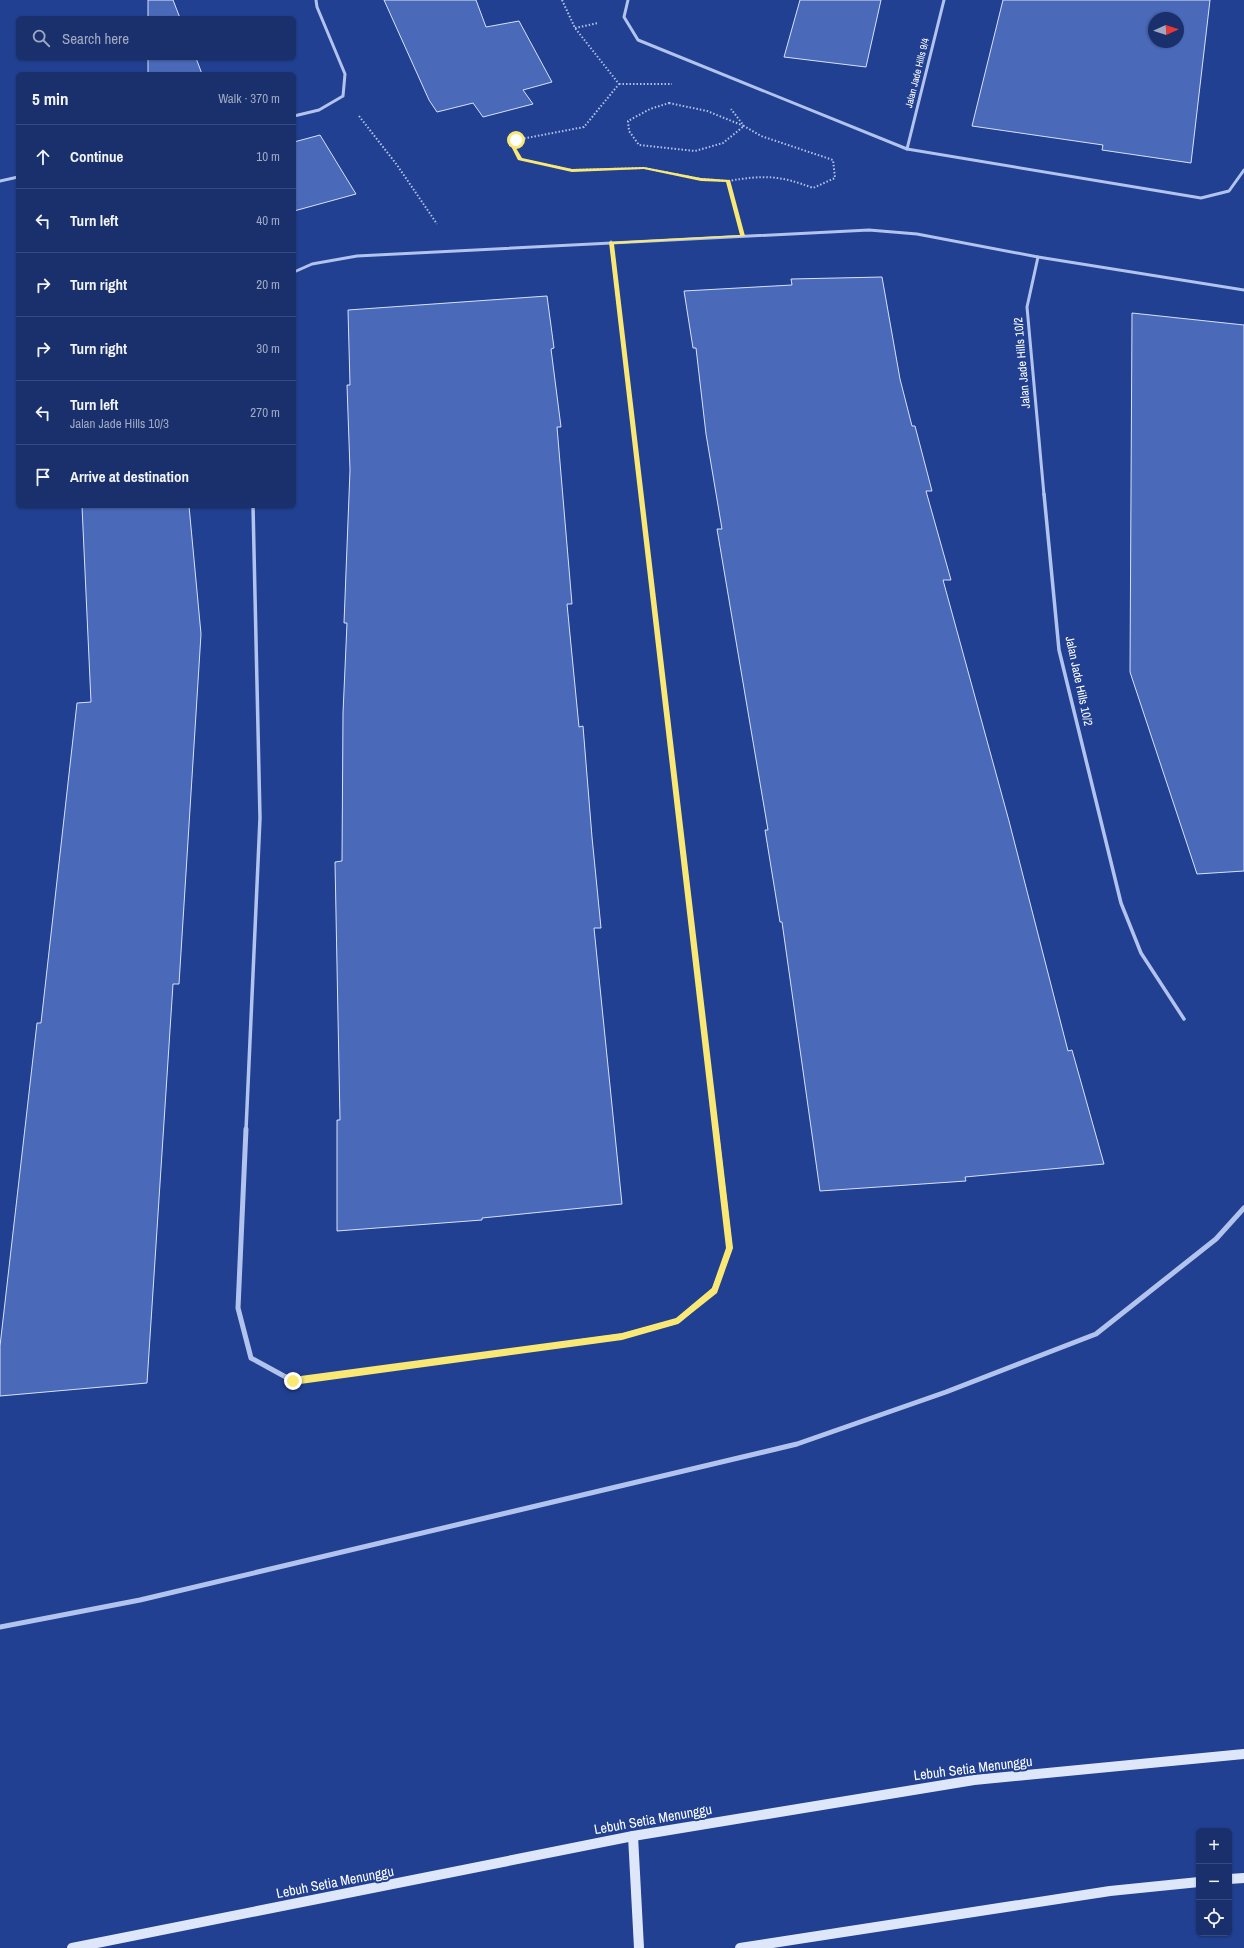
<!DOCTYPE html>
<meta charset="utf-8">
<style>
body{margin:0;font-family:"Archivo Narrow",sans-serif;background:#263c75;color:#f1f3f6}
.controls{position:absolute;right:12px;bottom:12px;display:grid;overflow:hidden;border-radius:6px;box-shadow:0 1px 3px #0004}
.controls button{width:36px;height:36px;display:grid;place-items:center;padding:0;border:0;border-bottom:1px solid #374b80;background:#19306d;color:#f1f3f6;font:20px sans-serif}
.compass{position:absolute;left:1148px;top:12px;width:36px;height:36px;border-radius:50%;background:#19306d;box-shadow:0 1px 3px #0004;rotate:87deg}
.stop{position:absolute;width:12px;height:12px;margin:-9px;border:3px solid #f9e874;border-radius:50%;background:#fff}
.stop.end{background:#f9e874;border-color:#fff;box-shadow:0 1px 4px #0008}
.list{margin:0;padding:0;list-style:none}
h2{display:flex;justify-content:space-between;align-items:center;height:52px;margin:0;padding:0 16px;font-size:17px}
h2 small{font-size:13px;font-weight:400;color:#9fa9c2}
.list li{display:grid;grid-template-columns:26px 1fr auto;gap:12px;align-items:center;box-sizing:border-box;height:64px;padding:0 16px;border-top:1px solid #374b80}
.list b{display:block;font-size:15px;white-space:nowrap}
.list p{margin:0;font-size:13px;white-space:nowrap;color:#9fa9c2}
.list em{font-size:13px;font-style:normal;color:#9fa9c2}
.icon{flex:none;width:22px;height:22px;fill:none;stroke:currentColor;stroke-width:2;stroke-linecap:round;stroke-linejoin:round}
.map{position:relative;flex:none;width:1244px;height:1948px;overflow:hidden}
.search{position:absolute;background:#19306d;box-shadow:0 1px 3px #0004;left:16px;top:16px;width:280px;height:44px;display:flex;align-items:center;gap:10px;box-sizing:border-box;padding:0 14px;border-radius:6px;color:#9fa9c2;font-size:15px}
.panel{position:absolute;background:#19306d;box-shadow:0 1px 3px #0004;left:16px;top:72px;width:280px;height:436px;border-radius:6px}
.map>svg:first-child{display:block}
</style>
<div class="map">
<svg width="1244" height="1948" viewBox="0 0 1244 1948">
<rect width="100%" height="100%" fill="#214091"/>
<g fill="#4a69b8" stroke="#d8e1f9" fill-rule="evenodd">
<path d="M148,0H173L180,18H148Z"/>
<path d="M384,0H476L486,27L519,21L552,82L523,90L533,104L483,117L473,103L437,112L429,100Z"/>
<path d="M800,0H881L866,67L784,57Z"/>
<path d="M1003,0H1210L1191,163L1102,150L1103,145L972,126ZM1154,18H1178V42H1154Z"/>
<path d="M148,58H196L202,74H148Z"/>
<path d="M320,135L356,194L294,211V142Z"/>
<path d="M882,277L900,379L912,426H915L932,491H926L951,580H943L1009,821L1068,1051L1072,1050L1104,1164L965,1177L966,1181L820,1191L782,922H780L765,830H768L717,529H722L706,434L696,348H693L684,291L792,285L791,279Z"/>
<path d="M547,296L554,348L551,349L561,427H557L572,604H567L579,727L583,726L592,837L601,928H594L622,1204L482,1218V1220L337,1231V1120H340L335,862L342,861L343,713L347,623H344L350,470L347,385H350L348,310Z"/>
<path d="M1132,313L1244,325V871L1197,874L1130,672Z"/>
<path d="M82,506H189L201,634L179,984H173L147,1383L0,1396V1346L37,1023H41L77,703L91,702Z"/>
</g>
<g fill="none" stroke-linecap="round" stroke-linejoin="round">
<g stroke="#b2c3ed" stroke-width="2" stroke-dasharray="1.5 2" stroke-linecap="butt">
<path d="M562,0L575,28L619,84L584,127L516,140L514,148L520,159L572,170L644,168L701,179L728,181L735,210"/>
<path d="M575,28L598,23"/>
<path d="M619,84H672"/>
<path d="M669,103L707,111L744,126L723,143L695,151L639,145L629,131L628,121L650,109Z"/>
<path d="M359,116L397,165L437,224"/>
<path d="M728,181C764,175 779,175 813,188L835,178L833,160L761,136L744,126L731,109"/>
</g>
<g stroke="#b2c3ed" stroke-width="3">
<path d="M628,0L624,17L638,40L907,149L1201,198L1229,191L1244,170"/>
<path d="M294,116L319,110L343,96L345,74L317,7L316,0"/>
<path d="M907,149L944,0"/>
<path d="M0,181L18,177"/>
<path d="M611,242L641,495"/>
<path d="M1038,257L1027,307L1044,495"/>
<path d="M294,272L312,264L357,256L869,230L917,234L1038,257L1244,290"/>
</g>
<g stroke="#b2c3ed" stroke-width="3.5">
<path d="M641,494L716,1130"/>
<path d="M1044,494L1059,650L1121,903L1141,953L1184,1019"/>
<path d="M246,1130L260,818L253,506"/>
</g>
<g stroke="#b2c3ed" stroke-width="5">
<path d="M246,1129L238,1308L251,1358L293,1381L622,1336L678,1321L714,1290L730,1248L716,1129"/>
<path d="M0,1627L140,1600L797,1444L946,1392L1096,1334L1216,1239L1244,1208"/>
</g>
<g stroke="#dee6fa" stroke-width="10">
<path d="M633,1836L639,1948"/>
<path d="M1229,1879L1244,1878"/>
<path d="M72,1948L633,1836L974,1780L1244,1754"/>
<path d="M740,1948L1110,1891L1199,1882"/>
</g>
</g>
<path fill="#f9e874" d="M514,139L518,140L516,148L522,158L572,169L644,167L701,178L730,180L745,236L614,244L733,1248L717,1293L678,1324L622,1340L293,1385L289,1381L293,1377L622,1333L676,1318L712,1288L726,1248L609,242L740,235L726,182L701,181L644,169L572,172L518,160L512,148Z"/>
<g text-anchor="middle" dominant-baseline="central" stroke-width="4" stroke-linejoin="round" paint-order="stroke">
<g font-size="10" fill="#fff" stroke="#214091">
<text transform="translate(917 73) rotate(-76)">Jalan Jade Hills 9/4</text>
</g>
<g font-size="12" fill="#fff" stroke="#214091">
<text transform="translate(1022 363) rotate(-95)">Jalan Jade Hills 10/2</text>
<text transform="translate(1079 681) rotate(78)">Jalan Jade Hills 10/2</text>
</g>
<g font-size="14" fill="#fff" stroke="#214091">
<text transform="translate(973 1768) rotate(-7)">Lebuh Setia Menunggu</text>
<text transform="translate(653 1819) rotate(-10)">Lebuh Setia Menunggu</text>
<text transform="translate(335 1882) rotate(-11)">Lebuh Setia Menunggu</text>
</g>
</g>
</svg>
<div class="controls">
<button>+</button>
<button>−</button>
<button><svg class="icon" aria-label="locate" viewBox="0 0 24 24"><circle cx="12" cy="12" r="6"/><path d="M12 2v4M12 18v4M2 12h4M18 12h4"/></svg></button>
</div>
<svg class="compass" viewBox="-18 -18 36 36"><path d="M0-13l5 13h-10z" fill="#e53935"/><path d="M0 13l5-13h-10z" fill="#9fa9c2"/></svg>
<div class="stop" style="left:516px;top:140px"></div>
<div class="stop end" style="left:293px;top:1381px"></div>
<div class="search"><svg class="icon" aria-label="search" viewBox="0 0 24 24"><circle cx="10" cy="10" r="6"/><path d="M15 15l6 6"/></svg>Search here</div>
<section class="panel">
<h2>5 min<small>Walk · 370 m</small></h2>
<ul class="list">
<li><svg class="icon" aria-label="ahead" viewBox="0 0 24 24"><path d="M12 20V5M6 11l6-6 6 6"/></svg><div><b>Continue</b></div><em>10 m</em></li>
<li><svg class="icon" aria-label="left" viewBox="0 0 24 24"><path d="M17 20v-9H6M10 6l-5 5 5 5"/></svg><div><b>Turn left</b></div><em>40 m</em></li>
<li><svg class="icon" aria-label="right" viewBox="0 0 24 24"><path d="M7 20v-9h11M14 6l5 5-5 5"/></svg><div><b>Turn right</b></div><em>20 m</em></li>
<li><svg class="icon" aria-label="right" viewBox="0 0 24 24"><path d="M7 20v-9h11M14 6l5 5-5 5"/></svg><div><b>Turn right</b></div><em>30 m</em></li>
<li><svg class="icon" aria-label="left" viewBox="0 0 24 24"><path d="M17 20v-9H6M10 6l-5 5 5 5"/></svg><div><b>Turn left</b><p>Jalan Jade Hills 10/3</p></div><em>270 m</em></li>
<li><svg class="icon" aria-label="arrive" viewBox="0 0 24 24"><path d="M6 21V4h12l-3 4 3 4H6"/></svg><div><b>Arrive at destination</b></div></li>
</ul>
</section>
</div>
